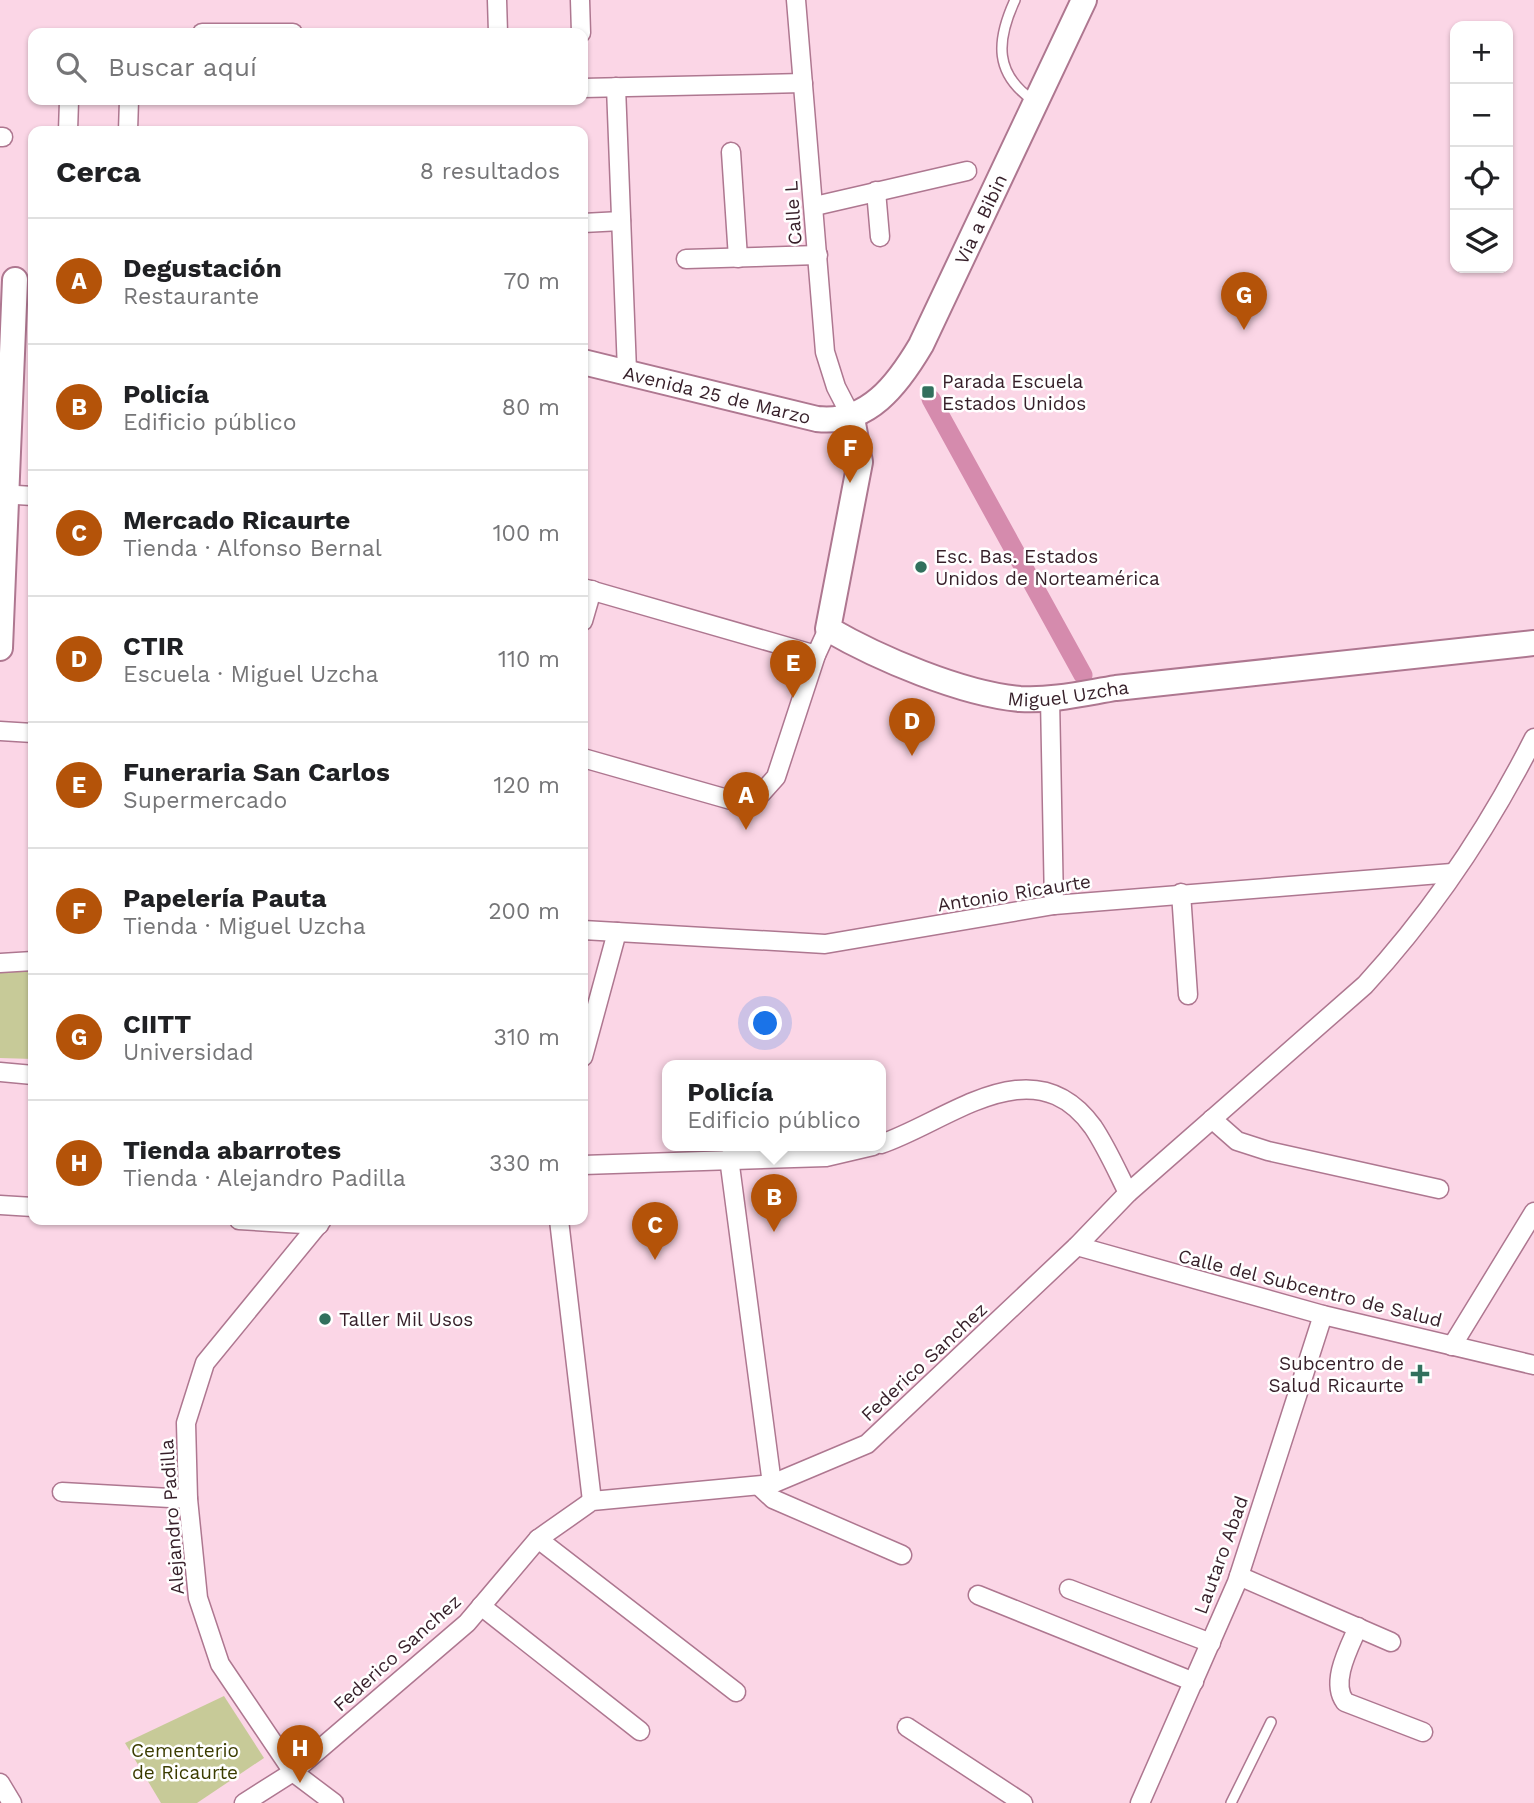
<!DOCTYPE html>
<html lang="es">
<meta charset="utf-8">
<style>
body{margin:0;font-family:"Work Sans",sans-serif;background:#f2f2f2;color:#202124}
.controls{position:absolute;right:21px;top:21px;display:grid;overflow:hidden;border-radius:14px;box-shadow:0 2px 5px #0004}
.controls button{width:63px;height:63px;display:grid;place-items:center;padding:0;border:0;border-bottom:2px solid #e0e0e0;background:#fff;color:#202124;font:35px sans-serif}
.you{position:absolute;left:766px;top:1024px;width:24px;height:24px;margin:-18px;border:5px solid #fff;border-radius:50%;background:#1a73e8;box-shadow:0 0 0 10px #1a73e833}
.badge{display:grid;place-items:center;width:46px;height:46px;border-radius:50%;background:#b45309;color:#fff;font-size:23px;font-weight:700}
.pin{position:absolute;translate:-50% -58px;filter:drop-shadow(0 2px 4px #0008)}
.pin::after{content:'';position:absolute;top:37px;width:24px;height:21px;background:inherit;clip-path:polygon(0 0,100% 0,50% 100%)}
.popup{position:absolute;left:662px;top:1060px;width:224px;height:91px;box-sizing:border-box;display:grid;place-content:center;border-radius:14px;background:#fff;filter:drop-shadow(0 2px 5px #0005);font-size:23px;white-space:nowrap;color:#757577}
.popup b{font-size:26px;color:#202124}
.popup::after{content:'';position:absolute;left:50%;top:100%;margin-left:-14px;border:14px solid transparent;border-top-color:#fff}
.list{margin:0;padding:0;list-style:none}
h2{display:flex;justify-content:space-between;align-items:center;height:91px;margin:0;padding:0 28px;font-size:30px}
h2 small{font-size:23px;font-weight:400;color:#757577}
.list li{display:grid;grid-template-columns:46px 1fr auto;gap:21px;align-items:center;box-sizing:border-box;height:126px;padding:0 28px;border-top:2px solid #e0e0e0}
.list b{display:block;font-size:26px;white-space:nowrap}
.list p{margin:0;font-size:23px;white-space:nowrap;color:#757577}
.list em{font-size:23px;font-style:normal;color:#757577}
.icon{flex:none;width:38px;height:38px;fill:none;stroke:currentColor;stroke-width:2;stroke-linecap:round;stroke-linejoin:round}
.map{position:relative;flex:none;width:1534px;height:1803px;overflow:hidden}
.search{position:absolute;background:#fff;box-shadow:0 2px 5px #0004;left:28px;top:28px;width:560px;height:77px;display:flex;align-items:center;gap:18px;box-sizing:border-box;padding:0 24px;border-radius:14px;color:#757577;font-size:26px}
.panel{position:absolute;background:#fff;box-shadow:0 2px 5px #0004;left:28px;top:126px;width:560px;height:1099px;border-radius:14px}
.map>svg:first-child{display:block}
</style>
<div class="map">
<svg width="1534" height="1803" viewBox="0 0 1534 1803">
<rect width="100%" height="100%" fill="#fbd6e6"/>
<g fill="#c7ca98">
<path d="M0,967L33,968V1059L0,1058Z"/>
<path d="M224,1696L264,1758L197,1803H161L125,1743Z"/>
</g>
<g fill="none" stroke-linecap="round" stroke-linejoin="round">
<path stroke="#d58bad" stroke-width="19" d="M931,399L1083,675"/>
<g stroke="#ae7790" stroke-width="12">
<g id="lane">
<path d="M1015,0C996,41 994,74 1034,101"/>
<path d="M1231,1803L1271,1722"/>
</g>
</g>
<g stroke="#ae7790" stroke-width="21">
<g id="street">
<path d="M497,0L498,33"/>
<path d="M580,0L581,33"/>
<path d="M796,0L825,352L836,387L852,418"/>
<path d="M202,33H293"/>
<path d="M616,87L627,371"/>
<path d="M583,88L803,83"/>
<path d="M68,131L69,101"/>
<path d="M128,131L129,100"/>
<path d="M0,137H3"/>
<path d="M731,152L738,258"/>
<path d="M876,191L880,237"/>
<path d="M815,206L967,171"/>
<path d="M583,223L621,221"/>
<path d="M686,259L818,255"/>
<path d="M0,494L33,496"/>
<path d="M583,588L816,655"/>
<path d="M583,621L592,590"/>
<path d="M1050,698L1054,905"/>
<path d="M0,731L33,733"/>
<path d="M583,758L731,800L759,796L776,777L816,655L828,629"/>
<path d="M1181,893L1188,995"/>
<path d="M583,930L825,944L1054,905L1452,873"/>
<path d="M0,963L33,961"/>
<path d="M583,1057L617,932"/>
<path d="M0,1072L33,1075"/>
<path d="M1212,1119L1237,1141L1268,1151L1439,1189"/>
<path d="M881,1144C949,1121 1033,1044 1093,1127C1107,1148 1117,1171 1128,1193"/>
<path d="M729,1158L772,1484"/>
<path d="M583,1165L826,1157L873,1146"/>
<path d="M0,1205L33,1207"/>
<path d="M239,1220L319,1225"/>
<path d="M322,1220L205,1363L186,1423L188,1499L198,1598L220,1664L293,1772L334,1803"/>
<path d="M559,1220L592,1501"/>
<path d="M1077,1246L1323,1315L1534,1365"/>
<path d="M1452,1346L1534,1212"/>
<path d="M759,1486L773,1499L902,1555"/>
<path d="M62,1492L188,1499"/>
<path d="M538,1539L736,1692"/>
<path d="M1239,1576L1391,1642"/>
<path d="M1069,1589L1211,1643"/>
<path d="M978,1595L1194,1682"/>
<path d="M481,1606L640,1731"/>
<path d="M1358,1627C1349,1648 1330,1682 1345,1702L1423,1732"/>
<path d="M907,1727L1023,1803"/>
<path d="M0,1783L12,1803"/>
<path d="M244,1803L293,1772L467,1623L538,1539L592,1501L772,1484L867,1444L1077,1246L1128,1193L1365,985C1432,912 1489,827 1534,738"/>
<path d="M1140,1803L1237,1582L1323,1315"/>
</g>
</g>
<g stroke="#ae7790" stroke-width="28">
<g id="secondary">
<path id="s1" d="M583,362L817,419C868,425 898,384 921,345L1084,0"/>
<path id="s2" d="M852,418L860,462L828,629C878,658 962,694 1020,699C1052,701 1085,693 1116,688L1534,643"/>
<path d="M0,648L15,280"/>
</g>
</g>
<use href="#lane" stroke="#fff" stroke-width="9"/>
<use href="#street" stroke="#fff" stroke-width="18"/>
<use href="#secondary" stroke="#fff" stroke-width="24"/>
</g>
<g fill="#32705d" stroke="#fff" stroke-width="2.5">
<rect x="921" y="385" width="14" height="14" rx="3.5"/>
<circle cx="921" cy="567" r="7"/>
<circle cx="325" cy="1319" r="7"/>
<path d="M1416.5 1363.5h7v7h7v7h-7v7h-7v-7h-7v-7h7z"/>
</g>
<g text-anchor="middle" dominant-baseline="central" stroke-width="5" stroke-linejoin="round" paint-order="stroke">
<g font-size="19" fill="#361f29" stroke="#fff">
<text transform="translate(793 213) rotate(-94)">Calle L</text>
<text stroke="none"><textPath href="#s1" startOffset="516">Via a Bibin</textPath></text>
<text stroke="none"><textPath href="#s1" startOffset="138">Avenida 25 de Marzo</textPath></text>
<text stroke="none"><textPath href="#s2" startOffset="469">Miguel Uzcha</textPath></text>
<text transform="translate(1014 893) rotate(-9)">Antonio Ricaurte</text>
<text transform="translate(1310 1288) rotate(14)">Calle del Subcentro de Salud</text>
<text transform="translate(924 1362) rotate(-43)">Federico Sanchez</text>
<text transform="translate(172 1517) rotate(-94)">Alejandro Padilla</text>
<text transform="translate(1221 1555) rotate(-70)">Lautaro Abad</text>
<text transform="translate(397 1653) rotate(-42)">Federico Sanchez</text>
</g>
<g font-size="19" fill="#361f29" stroke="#fff" text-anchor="start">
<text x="942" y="381">Parada Escuela<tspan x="942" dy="22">Estados Unidos</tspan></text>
<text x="935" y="556">Esc. Bas. Estados<tspan x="935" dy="22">Unidos de Norteamérica</tspan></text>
<text x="339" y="1319">Taller Mil Usos</text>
<text x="1404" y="1363" text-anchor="end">Subcentro de<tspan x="1404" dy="22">Salud Ricaurte</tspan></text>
</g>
<g font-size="19" fill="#3b3c00" stroke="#fff">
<text x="185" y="1750">Cementerio<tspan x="185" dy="22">de Ricaurte</tspan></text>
</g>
</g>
</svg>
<div class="controls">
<button>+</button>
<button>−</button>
<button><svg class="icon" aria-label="locate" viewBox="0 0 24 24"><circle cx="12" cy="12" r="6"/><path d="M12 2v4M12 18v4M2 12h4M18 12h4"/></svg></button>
<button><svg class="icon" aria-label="layers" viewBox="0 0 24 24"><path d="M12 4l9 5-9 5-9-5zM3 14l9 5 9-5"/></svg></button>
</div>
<div class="you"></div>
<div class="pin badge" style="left:746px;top:830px">A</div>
<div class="pin badge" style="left:774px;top:1232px">B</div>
<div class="popup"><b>Policía</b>Edificio público</div>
<div class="pin badge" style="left:655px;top:1260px">C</div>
<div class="pin badge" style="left:912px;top:756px">D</div>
<div class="pin badge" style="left:793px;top:698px">E</div>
<div class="pin badge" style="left:850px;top:483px">F</div>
<div class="pin badge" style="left:1244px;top:330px">G</div>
<div class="pin badge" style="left:300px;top:1783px">H</div>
<div class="search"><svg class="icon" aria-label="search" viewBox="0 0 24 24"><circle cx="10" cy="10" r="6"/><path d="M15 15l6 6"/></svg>Buscar aquí</div>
<section class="panel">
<h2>Cerca<small>8 resultados</small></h2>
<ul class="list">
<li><span class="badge">A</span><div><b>Degustación</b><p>Restaurante</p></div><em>70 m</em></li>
<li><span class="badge">B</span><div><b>Policía</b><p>Edificio público</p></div><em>80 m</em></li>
<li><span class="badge">C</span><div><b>Mercado Ricaurte</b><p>Tienda · Alfonso Bernal</p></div><em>100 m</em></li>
<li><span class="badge">D</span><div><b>CTIR</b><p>Escuela · Miguel Uzcha</p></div><em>110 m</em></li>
<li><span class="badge">E</span><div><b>Funeraria San Carlos</b><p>Supermercado</p></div><em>120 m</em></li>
<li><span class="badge">F</span><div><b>Papelería Pauta</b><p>Tienda · Miguel Uzcha</p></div><em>200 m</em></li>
<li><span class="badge">G</span><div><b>CIITT</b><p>Universidad</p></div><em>310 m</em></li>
<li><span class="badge">H</span><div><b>Tienda abarrotes</b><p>Tienda · Alejandro Padilla</p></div><em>330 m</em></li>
</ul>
</section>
</div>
